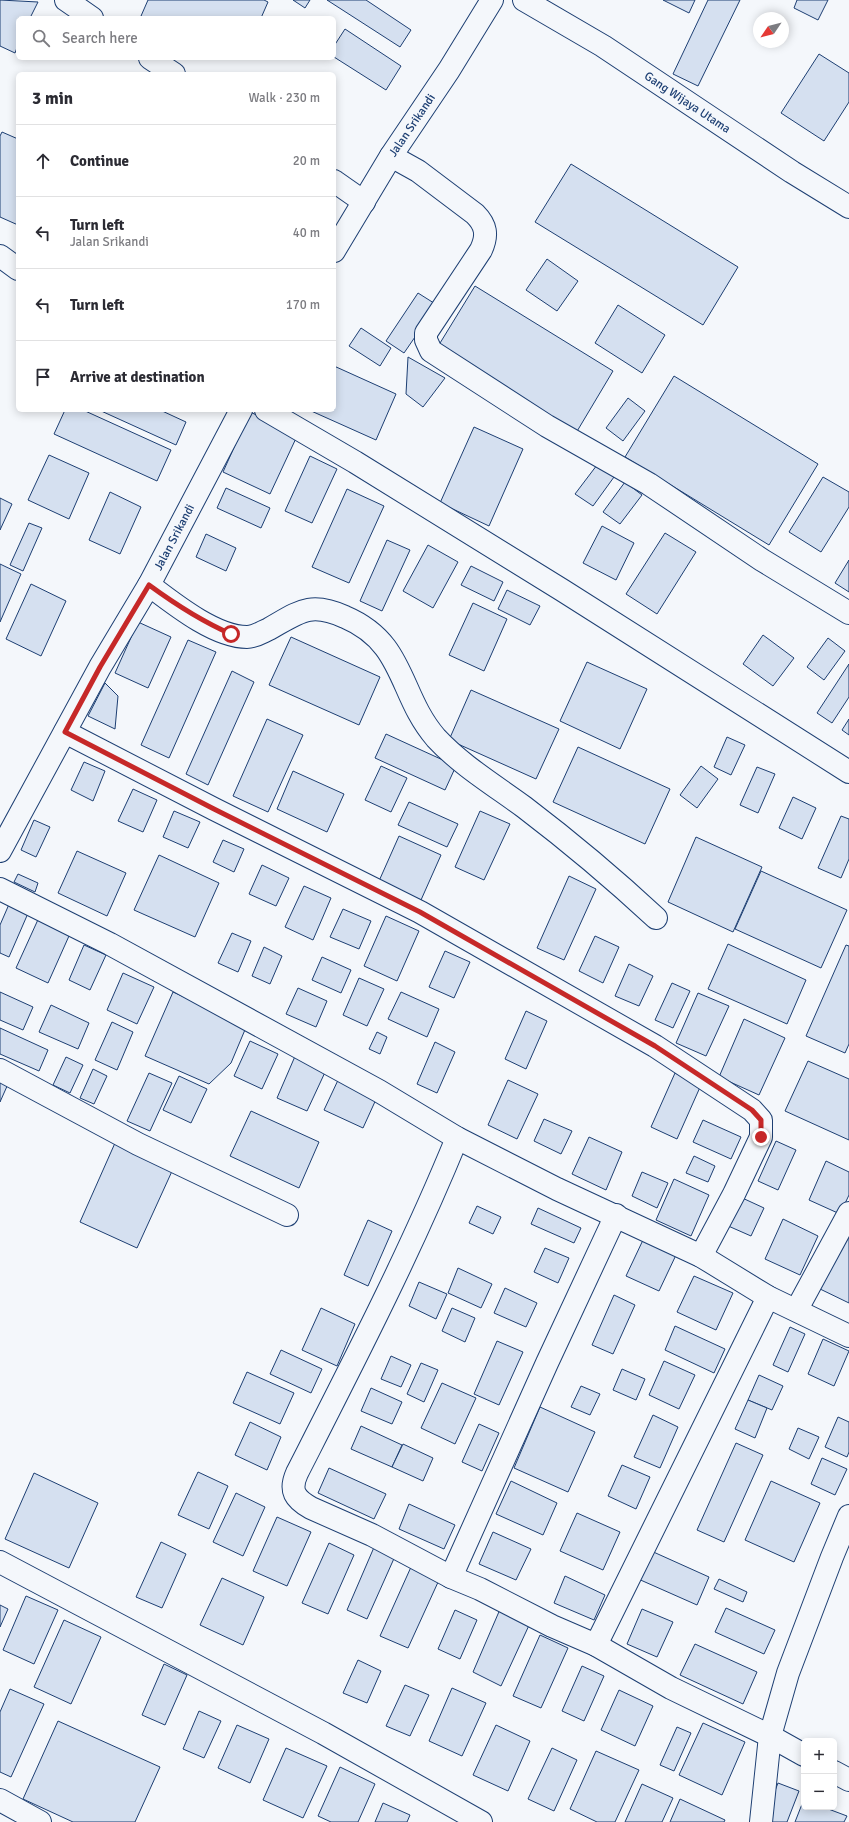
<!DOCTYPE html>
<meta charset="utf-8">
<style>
body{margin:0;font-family:Signika,sans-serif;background:#f2f2f3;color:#2b2b33}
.controls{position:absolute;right:12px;bottom:12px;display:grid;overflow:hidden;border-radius:6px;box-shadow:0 2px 10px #0003}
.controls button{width:36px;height:36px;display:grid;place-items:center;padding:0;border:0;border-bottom:1px solid #e1e1e2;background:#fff;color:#2b2b33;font:20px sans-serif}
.compass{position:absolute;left:753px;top:12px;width:36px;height:36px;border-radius:50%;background:#fff;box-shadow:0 2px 10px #0003;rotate:235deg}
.stop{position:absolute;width:12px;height:12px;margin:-9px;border:3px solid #c62828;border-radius:50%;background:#fff}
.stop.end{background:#c62828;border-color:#fff;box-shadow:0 1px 4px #0008}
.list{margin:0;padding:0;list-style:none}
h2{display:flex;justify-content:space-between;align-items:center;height:52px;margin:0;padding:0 16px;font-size:17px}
h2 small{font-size:13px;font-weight:400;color:#7c7c81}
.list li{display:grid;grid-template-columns:26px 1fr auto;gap:12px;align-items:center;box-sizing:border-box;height:72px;padding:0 16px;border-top:1px solid #e1e1e2}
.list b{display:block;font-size:15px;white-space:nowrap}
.list p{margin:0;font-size:13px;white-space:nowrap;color:#7c7c81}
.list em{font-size:13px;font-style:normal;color:#7c7c81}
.icon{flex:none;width:22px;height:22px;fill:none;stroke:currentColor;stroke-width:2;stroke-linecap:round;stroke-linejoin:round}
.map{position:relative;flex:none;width:849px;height:1822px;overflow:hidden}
.search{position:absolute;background:#fff;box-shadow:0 2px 10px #0003;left:16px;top:16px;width:320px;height:44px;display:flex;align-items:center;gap:10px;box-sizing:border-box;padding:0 14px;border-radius:6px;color:#7c7c81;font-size:15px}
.panel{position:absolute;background:#fff;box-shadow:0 2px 10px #0003;left:16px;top:72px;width:320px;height:340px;border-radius:6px}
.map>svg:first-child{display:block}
</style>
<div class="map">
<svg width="849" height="1822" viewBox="0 0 849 1822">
<rect width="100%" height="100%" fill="#f4f7fb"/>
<g fill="#d5e0f0" stroke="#1d3f73">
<path d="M0,0L38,2L30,18H18V45L15,53L0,46Z"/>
<path d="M148,0H264L268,2L261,18H146L141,16Z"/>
<path d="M293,0H310L305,8Z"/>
<path d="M327,0H366L411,30L400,47Z"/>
<path d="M663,0H695L689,13Z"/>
<path d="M708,0H740L698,86L673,74Z"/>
<path d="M797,0H828L818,20L794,8Z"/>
<path d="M345,29L401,66L386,90L334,57V46Z"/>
<path d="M819,54L849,73V102L824,141L781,113Z"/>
<path d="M2,132L18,139V225L0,217V136Z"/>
<path d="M571,164L738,267L703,325L535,222Z"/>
<path d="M547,259L578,281L557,311L526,290Z"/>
<path d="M475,286L613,371L576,433L437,348Z"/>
<path d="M418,293L437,305L404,353L386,341Z"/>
<path d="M618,305L665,335L642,373L595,343Z"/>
<path d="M361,328L391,348L380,366L349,346Z"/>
<path d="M408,357L445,378L423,407L406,394Z"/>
<path d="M334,366L396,394L376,440L309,410H334Z"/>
<path d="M674,376L818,464L769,545L625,457Z"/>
<path d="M628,398L645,411L623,441L606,428Z"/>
<path d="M65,410H83L171,450L157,481L54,434Z"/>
<path d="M99,410H160L186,422L176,445Z"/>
<path d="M250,412L298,434L270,494L223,472Z"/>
<path d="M474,427L523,449L489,526L440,503Z"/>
<path d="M49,455L89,473L69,519L28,500Z"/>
<path d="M310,456L337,469L312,523L285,511Z"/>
<path d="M597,465L614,477L593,506L575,494Z"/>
<path d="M823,477L849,492V507L821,552L789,532Z"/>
<path d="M625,482L642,495L620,524L603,512Z"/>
<path d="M226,488L270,508L261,528L217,508Z"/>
<path d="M347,489L384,506L349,583L312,567Z"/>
<path d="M110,492L141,507L120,554L89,540Z"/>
<path d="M0,498L12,504L0,530Z"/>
<path d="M29,523L42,528L23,571L10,565Z"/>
<path d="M602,526L634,543L616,580L583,563Z"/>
<path d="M665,533L696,552L657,614L626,594Z"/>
<path d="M206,534L236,548L226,571L196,557Z"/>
<path d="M387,540L410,550L382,611L360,601Z"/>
<path d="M428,545L458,562L433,608L403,591Z"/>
<path d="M849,560V592L835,583Z"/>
<path d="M0,564L21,574L0,622Z"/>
<path d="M471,566L503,582L494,601L461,585Z"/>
<path d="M31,584L66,601L41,656L6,639Z"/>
<path d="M507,590L540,606L530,625L498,609Z"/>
<path d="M473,603L507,619L484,671L449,655Z"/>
<path d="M138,622L171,637L148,688L115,673Z"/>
<path d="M763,635L794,658L773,686L743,664Z"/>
<path d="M291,637L380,677L359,725L269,685Z"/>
<path d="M828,638L845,651L824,680L807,667Z"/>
<path d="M188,640L216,652L169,758L141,745Z"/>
<path d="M587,662L647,689L620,749L560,721Z"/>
<path d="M849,664V697L832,723L817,713Z"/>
<path d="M232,671L254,682L208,785L186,774Z"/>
<path d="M105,683L118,696L115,729L88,716Z"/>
<path d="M471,690L559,729L536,779L449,740Z"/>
<path d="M267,719L303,735L268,812L233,796Z"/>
<path d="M849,719V735L842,730Z"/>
<path d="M386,734L456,766L445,790L375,758Z"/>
<path d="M727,737L745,745L731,775L714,767Z"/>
<path d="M578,747L670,789L645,844L553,802Z"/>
<path d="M84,762L105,771L93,801L71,790Z"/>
<path d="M381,766L407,778L391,812L365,800Z"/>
<path d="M701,766L718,779L697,808L680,795Z"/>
<path d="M757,767L775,774L758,813L740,805Z"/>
<path d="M293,771L344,794L327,832L277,809Z"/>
<path d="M133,789L157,800L143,832L118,821Z"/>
<path d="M793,797L816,808L802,839L779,828Z"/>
<path d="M409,802L458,824L447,847L398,825Z"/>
<path d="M174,811L200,822L188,848L163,837Z"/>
<path d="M480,811L510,824L484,880L455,867Z"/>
<path d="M841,816L849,819V859L841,878L818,868Z"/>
<path d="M34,820L50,827L36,857L21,850Z"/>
<path d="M399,836L441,855L421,900L379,881Z"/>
<path d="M696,837L762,867L733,932L668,902Z"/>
<path d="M223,840L244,849L234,872L213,862Z"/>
<path d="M77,851L126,873L107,916L58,893Z"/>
<path d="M159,855L219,883L195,937L134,910Z"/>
<path d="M262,865L289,878L276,906L249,894Z"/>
<path d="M761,871L847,910L821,968L735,929Z"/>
<path d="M18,874L38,883L35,892L14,882Z"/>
<path d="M569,876L596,889L564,960L537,948Z"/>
<path d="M304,886L331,898L313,940L285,927Z"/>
<path d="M10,902L29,911L9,957L0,953V925Z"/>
<path d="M343,909L371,921L359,949L330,937Z"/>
<path d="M41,913L73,927L48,983L16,968Z"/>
<path d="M386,916L419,931L397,981L364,966Z"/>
<path d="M232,933L251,941L238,972L218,963Z"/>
<path d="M595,936L619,947L603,983L579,971Z"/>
<path d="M728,944L806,980L787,1024L708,989Z"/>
<path d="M84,945L106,955L90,990L69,980Z"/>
<path d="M846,945L849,946V1044L845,1053L806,1036Z"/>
<path d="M264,947L282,956L270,984L252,976Z"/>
<path d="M445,951L470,962L454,998L429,987Z"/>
<path d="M322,957L351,970L341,993L312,980Z"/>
<path d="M629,964L653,976L639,1006L615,996Z"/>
<path d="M123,973L154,987L137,1024L107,1010Z"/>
<path d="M359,978L384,989L367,1026L343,1015Z"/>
<path d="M672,983L690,991L673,1028L655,1020Z"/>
<path d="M298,988L327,1001L316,1027L286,1014Z"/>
<path d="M0,992L33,1007L23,1030L0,1020Z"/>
<path d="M173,992L247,1025L231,1063L209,1084L145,1056Z"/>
<path d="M401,992L439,1009L427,1037L388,1019Z"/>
<path d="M698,993L729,1006L706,1056L676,1043Z"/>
<path d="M51,1005L89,1023L78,1049L39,1032Z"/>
<path d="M526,1011L547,1021L526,1069L505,1059Z"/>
<path d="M744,1019L785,1038L759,1095L719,1077Z"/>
<path d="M112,1022L133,1032L117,1070L95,1060Z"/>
<path d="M0,1028L48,1050L39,1071L0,1054Z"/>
<path d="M377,1032L387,1037L380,1054L369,1049Z"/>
<path d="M250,1041L278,1054L262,1089L234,1076Z"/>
<path d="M435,1042L455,1052L437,1093L417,1084Z"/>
<path d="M296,1054L327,1068L307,1111L277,1098Z"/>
<path d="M66,1057L83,1065L70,1093L53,1085Z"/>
<path d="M808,1061L849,1079V1140L785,1111Z"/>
<path d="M93,1069L107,1076L94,1104L80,1098Z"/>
<path d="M149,1073L172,1083L150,1131L127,1121Z"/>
<path d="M675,1073L701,1085L677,1139L651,1127Z"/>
<path d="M179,1076L207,1089L191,1123L163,1110Z"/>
<path d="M339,1078L378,1095L363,1128L324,1110Z"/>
<path d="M0,1080L8,1084L0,1102Z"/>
<path d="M508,1080L538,1094L517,1139L488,1125Z"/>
<path d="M251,1111L319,1142L299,1188L230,1156Z"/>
<path d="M544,1119L572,1131L561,1154L534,1141Z"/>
<path d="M703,1120L741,1137L731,1159L693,1142Z"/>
<path d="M589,1137L622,1152L606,1190L572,1174Z"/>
<path d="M776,1141L796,1150L778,1190L758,1181Z"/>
<path d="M115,1143L173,1169L137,1248L80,1222Z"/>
<path d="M694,1156L715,1166L708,1182L686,1173Z"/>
<path d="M826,1161L849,1172V1195L840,1214L809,1200Z"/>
<path d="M642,1172L668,1183L657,1208L632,1196Z"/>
<path d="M674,1179L709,1195L691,1236L656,1220Z"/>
<path d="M738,1196L764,1208L751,1236L726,1225Z"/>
<path d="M477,1206L501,1217L493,1234L469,1223Z"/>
<path d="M538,1208L581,1228L574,1243L531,1224Z"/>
<path d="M783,1219L818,1236L800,1275L765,1259Z"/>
<path d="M368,1220L392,1231L368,1286L344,1275Z"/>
<path d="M842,1234L849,1237V1303L818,1288Z"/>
<path d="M643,1240L676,1255L659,1291L626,1276Z"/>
<path d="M545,1248L569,1258L558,1283L534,1272Z"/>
<path d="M458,1268L492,1284L481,1308L448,1293Z"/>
<path d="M694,1276L733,1293L716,1330L677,1312Z"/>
<path d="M419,1282L447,1294L436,1319L409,1306Z"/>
<path d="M505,1288L537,1303L526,1327L494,1313Z"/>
<path d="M614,1295L635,1305L613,1354L592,1345Z"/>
<path d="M321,1308L355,1324L337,1366L302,1350Z"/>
<path d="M452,1308L475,1318L465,1342L442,1331Z"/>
<path d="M675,1326L725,1349L714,1373L665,1350Z"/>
<path d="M790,1327L805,1334L788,1372L773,1365Z"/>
<path d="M823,1339L849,1351L834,1386L808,1374Z"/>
<path d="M497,1341L523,1352L499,1405L474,1394Z"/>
<path d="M281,1350L322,1369L311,1393L270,1374Z"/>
<path d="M391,1356L411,1365L401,1387L381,1379Z"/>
<path d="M664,1361L695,1375L679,1409L649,1395Z"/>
<path d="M421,1363L438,1370L424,1402L407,1394Z"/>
<path d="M622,1369L645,1379L636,1400L613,1390Z"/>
<path d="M247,1372L294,1393L280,1424L233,1403Z"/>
<path d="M759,1375L783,1386L772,1410L748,1400Z"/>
<path d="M442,1383L476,1398L455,1444L421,1428Z"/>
<path d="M581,1386L600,1394L590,1415L571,1407Z"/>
<path d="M371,1388L402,1402L392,1424L361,1411Z"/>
<path d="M748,1400L767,1408L755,1438L735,1429Z"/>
<path d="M540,1407L595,1432L568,1492L514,1468Z"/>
<path d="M653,1415L678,1427L660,1468L634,1457Z"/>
<path d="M838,1417L849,1422V1452L847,1457L825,1447Z"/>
<path d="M250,1422L281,1437L267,1470L235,1455Z"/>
<path d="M479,1424L499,1433L482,1471L462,1462Z"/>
<path d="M361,1426L402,1445L392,1467L351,1449Z"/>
<path d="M798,1428L819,1437L809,1459L789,1449Z"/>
<path d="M736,1443L763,1455L724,1542L697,1530Z"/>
<path d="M403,1444L433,1458L423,1481L392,1467Z"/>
<path d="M822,1458L847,1469L835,1495L811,1484Z"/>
<path d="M622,1465L650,1477L636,1509L608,1496Z"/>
<path d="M329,1468L386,1494L374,1519L318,1493Z"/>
<path d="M198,1472L228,1486L209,1529L178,1515Z"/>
<path d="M34,1473L98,1503L69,1568L5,1539Z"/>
<path d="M511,1481L557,1503L543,1535L496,1514Z"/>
<path d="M771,1481L820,1503L794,1562L745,1540Z"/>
<path d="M236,1493L265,1507L243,1556L213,1542Z"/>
<path d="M409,1504L455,1525L444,1549L399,1529Z"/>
<path d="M577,1513L620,1532L603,1570L560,1551Z"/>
<path d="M277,1517L311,1532L287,1586L253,1571Z"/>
<path d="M493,1532L531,1549L516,1580L479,1564Z"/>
<path d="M161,1542L186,1554L162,1608L136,1597Z"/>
<path d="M329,1543L354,1555L328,1614L302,1603Z"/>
<path d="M375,1545L396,1554L367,1619L347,1610Z"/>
<path d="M649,1550L709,1577L697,1605L636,1578Z"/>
<path d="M411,1567L439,1580L408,1648L380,1636Z"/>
<path d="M565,1576L605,1595L594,1620L554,1603Z"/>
<path d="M222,1578L264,1597L243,1645L200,1625Z"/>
<path d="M719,1579L747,1592L743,1602L714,1589Z"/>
<path d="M26,1596L58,1610L34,1664L3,1650Z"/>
<path d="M0,1605L8,1609L0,1627Z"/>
<path d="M501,1607L531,1621L501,1686L473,1672Z"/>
<path d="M726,1608L775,1630L764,1654L715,1632Z"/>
<path d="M642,1609L673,1622L657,1657L627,1644Z"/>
<path d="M455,1610L477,1620L460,1659L438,1649Z"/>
<path d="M64,1620L101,1637L71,1704L34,1687Z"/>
<path d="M540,1635L568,1648L541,1708L513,1696Z"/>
<path d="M695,1644L757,1672L743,1704L680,1675Z"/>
<path d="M358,1660L381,1671L367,1703L343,1693Z"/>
<path d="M164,1664L187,1675L165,1725L142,1715Z"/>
<path d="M582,1666L604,1676L584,1721L562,1711Z"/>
<path d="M405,1685L429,1695L410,1736L386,1726Z"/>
<path d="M452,1688L486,1703L462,1756L429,1741Z"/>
<path d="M10,1689L44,1704L11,1777L0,1772V1712Z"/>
<path d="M619,1690L653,1706L635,1746L601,1730Z"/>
<path d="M199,1711L221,1721L204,1758L183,1749Z"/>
<path d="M58,1721L160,1767L135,1822H73L23,1799Z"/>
<path d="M703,1723L745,1742L722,1795L679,1775Z"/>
<path d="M237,1725L269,1739L250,1783L218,1768Z"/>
<path d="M496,1725L530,1741L508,1791L473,1775Z"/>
<path d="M677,1727L691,1733L674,1771L660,1765Z"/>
<path d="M286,1748L327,1766L303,1818L263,1800Z"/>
<path d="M552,1748L577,1760L554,1811L528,1799Z"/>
<path d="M596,1751L639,1770L615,1822H597L570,1809Z"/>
<path d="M340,1767L375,1784L358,1822H331L318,1816Z"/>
<path d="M778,1783L799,1791L787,1822H767L763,1821Z"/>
<path d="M642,1784L673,1798L662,1822H625Z"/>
<path d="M680,1799L725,1820L724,1822H670Z"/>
<path d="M804,1799V1807H823L847,1816L844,1822H795Z"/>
<path d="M383,1803L410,1815L407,1822H375Z"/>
</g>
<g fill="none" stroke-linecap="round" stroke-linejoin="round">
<g stroke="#1d3f73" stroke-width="24">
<g id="minor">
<path d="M66,0L92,18"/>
<path id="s1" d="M524,0L603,46L792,172L849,207"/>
<path d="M150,58L174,74"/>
<path d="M391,156L418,171L475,214C486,225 488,235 481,250L426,333V340L431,351L547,426L649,484L762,560L849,613"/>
<path d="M334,181L364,202"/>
<path d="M0,256L18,269"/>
<path d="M266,410L355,462L562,590L849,772"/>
<path d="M149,585C174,604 215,637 247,637C255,637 262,632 269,629C299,612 310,601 345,617C406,643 398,694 436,738C461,765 494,785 524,807C570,842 614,879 656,918"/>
<path d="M65,732L214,809L420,912L655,1046L752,1110L761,1120V1137L734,1194L701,1256"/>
<path d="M0,889L110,944L379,1091L457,1138L557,1189L701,1256L768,1297L849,1336"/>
<path d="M0,1070L138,1144L287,1215"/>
<path d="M457,1138C410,1253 353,1363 297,1473C289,1491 295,1499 311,1508L372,1535L451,1577L480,1589L552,1626L596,1645L671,1688L770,1736L804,1755"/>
<path d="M797,1309L849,1213"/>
<path d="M0,1562L323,1733L481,1822"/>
<path d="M451,1577L547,1363L616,1215"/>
<path d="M596,1645L768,1297"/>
<path d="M834,1772L849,1780"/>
<path d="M0,1800L40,1822"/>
<path d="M761,1822L770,1736L788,1673L832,1557L849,1516"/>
</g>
</g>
<g stroke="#1d3f73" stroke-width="24">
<g id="tertiary">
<path id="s2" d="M334,251L391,156L449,70L492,0"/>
<path id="s3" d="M0,851L100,667L149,585L241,410"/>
</g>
</g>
<use href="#minor" stroke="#f4f7fb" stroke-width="22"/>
<use href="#tertiary" stroke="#f4f7fb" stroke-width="22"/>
</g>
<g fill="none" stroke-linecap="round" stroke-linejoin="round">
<path stroke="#c62828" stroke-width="5" d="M231,634C201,621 175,604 149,585L100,667L65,732L214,809L420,912L655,1046L752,1110L761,1120V1137"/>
</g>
<g text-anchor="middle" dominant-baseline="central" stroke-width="3" stroke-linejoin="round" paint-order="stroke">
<g font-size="12" fill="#1d3f73" stroke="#f4f7fb">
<text stroke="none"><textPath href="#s1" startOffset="193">Gang Wijaya Utama</textPath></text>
<text stroke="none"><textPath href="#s2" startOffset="148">Jalan Srikandi</textPath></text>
<text stroke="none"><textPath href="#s3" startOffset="359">Jalan Srikandi</textPath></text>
</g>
</g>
</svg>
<div class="controls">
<button>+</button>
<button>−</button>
</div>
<svg class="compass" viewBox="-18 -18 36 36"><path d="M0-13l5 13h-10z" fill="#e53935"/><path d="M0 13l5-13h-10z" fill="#7c7c81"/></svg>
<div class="stop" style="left:231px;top:634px"></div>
<div class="stop end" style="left:761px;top:1137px"></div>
<div class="search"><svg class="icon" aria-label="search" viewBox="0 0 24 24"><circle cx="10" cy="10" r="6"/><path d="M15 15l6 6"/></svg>Search here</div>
<section class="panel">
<h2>3 min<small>Walk · 230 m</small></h2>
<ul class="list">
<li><svg class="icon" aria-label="ahead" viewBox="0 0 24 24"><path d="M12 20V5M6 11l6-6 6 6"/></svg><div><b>Continue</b></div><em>20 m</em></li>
<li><svg class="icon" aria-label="left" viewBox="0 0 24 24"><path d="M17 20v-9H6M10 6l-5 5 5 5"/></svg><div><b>Turn left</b><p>Jalan Srikandi</p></div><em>40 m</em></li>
<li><svg class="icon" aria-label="left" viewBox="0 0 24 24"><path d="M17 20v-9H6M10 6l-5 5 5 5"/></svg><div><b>Turn left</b></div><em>170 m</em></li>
<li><svg class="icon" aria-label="arrive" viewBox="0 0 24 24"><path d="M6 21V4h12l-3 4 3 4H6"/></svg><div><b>Arrive at destination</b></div></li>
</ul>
</section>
</div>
